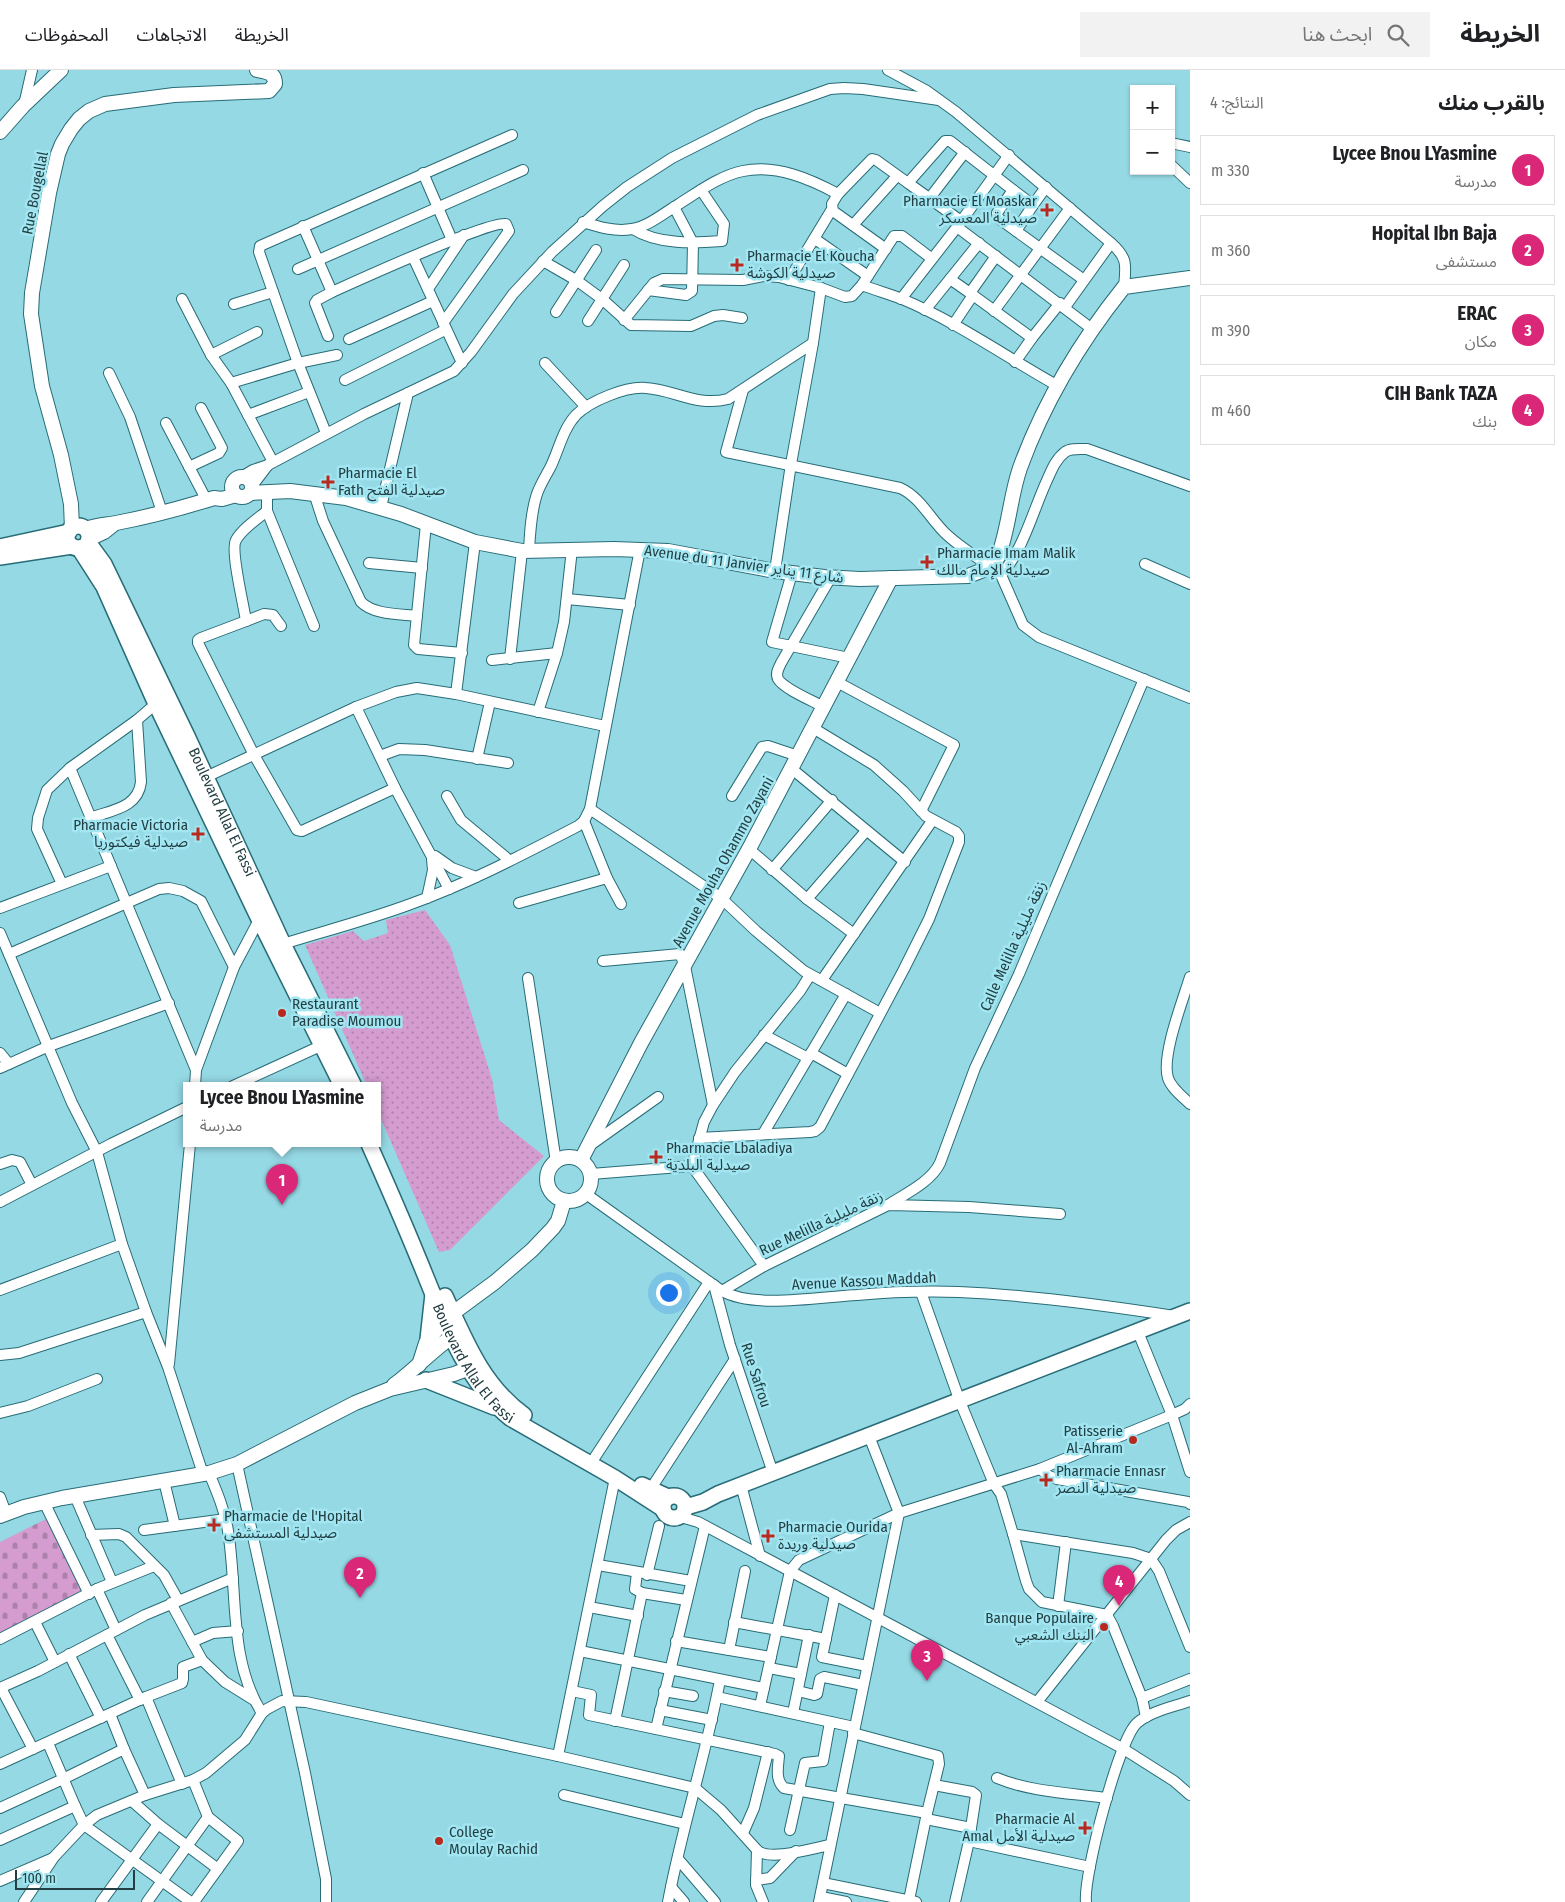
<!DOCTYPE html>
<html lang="ar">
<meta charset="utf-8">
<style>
body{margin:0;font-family:"Fira Sans Condensed","Noto Sans Arabic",sans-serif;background:#f2f2f2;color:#202124;direction:rtl}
.controls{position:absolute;right:15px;top:15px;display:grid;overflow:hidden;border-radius:0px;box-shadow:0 1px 4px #0004}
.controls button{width:45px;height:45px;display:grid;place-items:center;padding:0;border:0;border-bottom:1px solid #e0e0e0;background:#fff;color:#202124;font:25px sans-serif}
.scale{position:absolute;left:15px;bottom:12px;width:120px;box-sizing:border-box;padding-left:5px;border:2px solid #233f43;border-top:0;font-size:14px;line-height:18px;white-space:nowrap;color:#233f43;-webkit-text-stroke:4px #a2e6f2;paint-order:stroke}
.you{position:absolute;left:668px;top:1222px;width:18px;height:18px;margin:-12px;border:4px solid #fff;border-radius:50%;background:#1a73e8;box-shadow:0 0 0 8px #1a73e833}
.badge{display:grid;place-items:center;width:32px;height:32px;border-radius:50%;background:#db2777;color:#fff;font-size:16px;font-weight:700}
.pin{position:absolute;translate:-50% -41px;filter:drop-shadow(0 1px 2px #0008)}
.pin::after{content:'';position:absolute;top:26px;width:18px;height:15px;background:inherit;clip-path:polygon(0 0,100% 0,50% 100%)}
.popup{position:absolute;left:183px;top:1012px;width:198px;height:65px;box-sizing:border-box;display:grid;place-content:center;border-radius:0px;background:#fff;filter:drop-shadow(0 1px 4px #0005);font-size:16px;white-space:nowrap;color:#757577}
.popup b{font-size:19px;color:#202124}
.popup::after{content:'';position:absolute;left:50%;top:100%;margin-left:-10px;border:10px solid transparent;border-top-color:#fff}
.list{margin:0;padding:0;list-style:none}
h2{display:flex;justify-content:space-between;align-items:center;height:65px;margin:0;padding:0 20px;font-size:21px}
h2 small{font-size:16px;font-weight:400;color:#757577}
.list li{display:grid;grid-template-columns:32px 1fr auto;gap:15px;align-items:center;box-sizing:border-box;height:70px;margin:0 10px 10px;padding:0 10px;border:1px solid #e0e0e0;border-radius:0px}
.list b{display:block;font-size:19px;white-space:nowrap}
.list p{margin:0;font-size:16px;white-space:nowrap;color:#757577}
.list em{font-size:16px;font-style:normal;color:#757577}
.icon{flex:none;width:28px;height:28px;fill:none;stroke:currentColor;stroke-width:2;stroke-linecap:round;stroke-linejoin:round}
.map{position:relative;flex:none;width:1190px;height:1832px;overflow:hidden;direction:ltr}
header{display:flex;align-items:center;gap:30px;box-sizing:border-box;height:70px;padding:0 25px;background:#fff;border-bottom:1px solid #e0e0e0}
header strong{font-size:24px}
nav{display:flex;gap:28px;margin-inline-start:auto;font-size:18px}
.search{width:350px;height:45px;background:#f2f2f2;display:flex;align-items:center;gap:12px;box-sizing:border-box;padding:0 18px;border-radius:0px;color:#757577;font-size:19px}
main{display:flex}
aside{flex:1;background:#fff}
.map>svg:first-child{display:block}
</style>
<header>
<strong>الخريطة</strong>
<div class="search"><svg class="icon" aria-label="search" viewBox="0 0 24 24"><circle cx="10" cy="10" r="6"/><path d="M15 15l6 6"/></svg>ابحث هنا</div>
<nav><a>الخريطة</a><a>الاتجاهات</a><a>المحفوظات</a></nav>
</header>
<main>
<aside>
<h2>بالقرب منك<small>النتائج: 4</small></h2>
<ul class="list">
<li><span class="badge">1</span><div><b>Lycee Bnou LYasmine</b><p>مدرسة</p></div><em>330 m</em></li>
<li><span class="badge">2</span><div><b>Hopital Ibn Baja</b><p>مستشفى</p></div><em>360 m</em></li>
<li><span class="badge">3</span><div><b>ERAC</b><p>مكان</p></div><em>390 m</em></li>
<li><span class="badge">4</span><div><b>CIH Bank TAZA</b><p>بنك</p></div><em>460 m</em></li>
</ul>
</aside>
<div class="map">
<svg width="1190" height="1832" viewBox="0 0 1190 1832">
<defs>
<pattern id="cemetery-stones" width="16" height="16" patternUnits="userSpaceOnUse" patternTransform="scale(1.25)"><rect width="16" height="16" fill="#d59cd0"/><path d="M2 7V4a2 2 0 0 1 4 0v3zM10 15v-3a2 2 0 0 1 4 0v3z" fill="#ac81aa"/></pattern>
<pattern id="park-dots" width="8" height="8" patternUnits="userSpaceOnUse" patternTransform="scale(1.25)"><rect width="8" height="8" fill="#d59cd0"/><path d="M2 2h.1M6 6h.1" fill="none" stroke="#ac81aa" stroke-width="1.8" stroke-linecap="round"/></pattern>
</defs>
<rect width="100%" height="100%" fill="#95d9e5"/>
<path fill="url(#cemetery-stones)" d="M48,1448L88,1527L0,1571V1472Z"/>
<path fill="url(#park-dots)" d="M425,840L450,875L492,1009L499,1050L544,1086L450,1180L439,1182L377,1040V1016H367L305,875L353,861L364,871L388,863L386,850Z"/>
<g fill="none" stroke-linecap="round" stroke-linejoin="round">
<g stroke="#276c76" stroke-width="12">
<g id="street">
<path d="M888,0L927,21L956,42L1111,173C1128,188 1126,195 1124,217"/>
<path d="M24,35L32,0"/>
<path d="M1171,73L1190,77"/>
<path d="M1171,95L1190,113"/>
<path d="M423,103L452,170"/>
<path d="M1013,120L1033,135L1016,161"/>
<path d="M838,124L872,89L876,90L908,113"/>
<path d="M929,129L965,82"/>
<path d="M1033,135L1046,117"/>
<path d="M961,151L908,113L945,71H950L1013,120L997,143L998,148L1084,210"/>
<path d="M583,152C599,157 615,162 632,159C649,156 664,143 679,134C698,122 719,106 743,101C776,94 810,109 838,124L832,134L833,141L886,179"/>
<path d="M853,155L897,106"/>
<path d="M303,156L332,222"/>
<path d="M957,157L1092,259"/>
<path d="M633,159C658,175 694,173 722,171L724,154L701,120"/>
<path d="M815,169L868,206"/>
<path d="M996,186L970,223L1032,268"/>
<path d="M413,187L462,293"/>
<path d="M543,191L576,210L602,229L631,255L691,256L714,246L723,245L742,248"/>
<path d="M298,199L523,100"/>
<path d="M950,209L970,223"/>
<path d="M789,210L832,139"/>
<path d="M862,215L894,166H902L931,188"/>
<path d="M428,219L464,165"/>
<path d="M648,220L686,225L692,221L693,173L674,137"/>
<path d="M182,229L211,285L231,313L273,392"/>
<path d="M901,229L957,157L1009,85"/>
<path d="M234,234L273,222"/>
<path d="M1065,237L1111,173"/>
<path d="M925,240L979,173"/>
<path d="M994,241L1070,138"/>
<path d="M556,242L596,180"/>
<path d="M624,250L654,213L663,209L743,210L764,206L779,207L821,218L845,227L852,226L862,215C875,220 889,224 902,229C957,252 1006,287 1058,316"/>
<path d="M588,251L624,195"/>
<path d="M953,255L973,225"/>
<path d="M328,266L315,233L317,230L332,222C354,212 493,149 506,154L509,161L443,253"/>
<path d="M349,269L433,231"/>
<path d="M211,285L257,262"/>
<path d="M1015,292L1032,268L1060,233"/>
<path d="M545,293L586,337"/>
<path d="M109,303L130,347L162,442"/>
<path d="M345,310L445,260"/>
<path d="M231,313L298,293L337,285"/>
<path d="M743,320L726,382L900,418C920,427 929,447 944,462C961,479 983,490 1001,505C1024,479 1033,440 1048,408C1052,399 1056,389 1065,382C1070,378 1080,379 1087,379L1190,416"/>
<path d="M248,345L309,322"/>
<path d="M166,353L207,431"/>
<path d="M326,363L298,293L259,182L260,176L512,65"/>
<path d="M189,397L219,383L222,378L201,338"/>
<path d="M243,406L253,400L268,395L364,344L454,301L471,282L513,224L552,182L603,136L627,117L672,88L757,45L830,19L844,18L863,19L939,30"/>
<path d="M252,416L268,395"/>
<path d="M267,421V441C257,449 242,459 236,470C230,480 244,536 246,551L201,568L198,570V573L254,685L297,760L302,761L395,718"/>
<path d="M314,423L323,451L361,532C374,545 400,544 417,546"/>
<path d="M381,437L408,323"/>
<path d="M267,441L314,556"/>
<path d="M426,454L414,575L418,579L462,583"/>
<path d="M529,480C530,462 531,444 536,427C539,416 546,406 551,396C559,379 563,359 576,345C590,331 626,316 646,318C675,320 697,337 728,329L813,273"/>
<path d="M369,493L422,498"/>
<path d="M1145,494L1190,514"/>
<path d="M775,501L791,394L813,273L821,218"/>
<path d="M792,503L772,572L849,588"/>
<path d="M1001,505L1023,555L1039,567L1190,628"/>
<path d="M567,529L630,535"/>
<path d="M246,551L264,544L273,545L281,556"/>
<path d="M510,589L522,481"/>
<path d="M492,590L557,583"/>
<path d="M837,612L954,675L921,741"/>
<path d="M456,624L475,472"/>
<path d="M824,637C813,631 784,619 778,609C775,603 779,598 781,593L831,507"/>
<path d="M538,642L557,583L564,552L572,479"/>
<path d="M380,686L399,679L425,680L508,693"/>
<path d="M477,689L490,632"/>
<path d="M70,698L196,1000"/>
<path d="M792,699L905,792"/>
<path d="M206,707L356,637"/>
<path d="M447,726L461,750L509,790"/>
<path d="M732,726L762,677L768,676L798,686"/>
<path d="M590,739L721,828L756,861L804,901L880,943"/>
<path d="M90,748C112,740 138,738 141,712L137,650"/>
<path d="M584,751L607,808L621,834"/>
<path d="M749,779L807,829L854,864"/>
<path d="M435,786L452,798L476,807"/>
<path d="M772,800L832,730"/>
<path d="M62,814L37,759L38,748L47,720L70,698L137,650L159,631"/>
<path d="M449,819L395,718L356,637L396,622L417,618L456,624L605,656"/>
<path d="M427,828L433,800L432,789"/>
<path d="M807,829L866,761"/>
<path d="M519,833L607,808"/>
<path d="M0,838L111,796"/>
<path d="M0,863L72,1033L97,1082L122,1174L146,1242L168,1297L203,1404"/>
<path d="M283,874C325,861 367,850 408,835C467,814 522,785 578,756L584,751L590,739C606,652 624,566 640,479"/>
<path d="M9,884L159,819L169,818L183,821L201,831L234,897"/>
<path d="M603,891L680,884L685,896L713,1035"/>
<path d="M1190,907C1183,930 1161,986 1168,1008C1171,1018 1183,1027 1190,1034"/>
<path d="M528,908L556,1092"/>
<path d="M822,910L932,751"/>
<path d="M764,965L808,988"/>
<path d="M0,983L9,994"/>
<path d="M811,983L848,1004"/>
<path d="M0,998L49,976L169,933"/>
<path d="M195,1016L196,1000L234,897L261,846"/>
<path d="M233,1016L327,973"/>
<path d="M763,1064L846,924"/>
<path d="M699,1068L810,1062L815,1061L820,1057L904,899L929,849L959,772V766L956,762L926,746L903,721L874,695L813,658"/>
<path d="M589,1076L658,1027"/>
<path d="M0,1094L12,1090L20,1092L32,1115"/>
<path d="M591,1104L692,1096"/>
<path d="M586,1124L722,1221C754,1239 819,1227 857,1225C890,1222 925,1221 959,1222C1031,1225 1103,1235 1174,1246"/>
<path d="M0,1132L111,1074L187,1037"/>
<path d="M888,1135C905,1124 931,1112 940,1093L975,998L1019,904L1144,609"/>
<path d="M764,1196L692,1096L704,1052L713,1035L735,1002L800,921L810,905"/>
<path d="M714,1215L730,1275L773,1403"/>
<path d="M0,1220L122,1174"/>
<path d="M722,1221L764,1196L888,1135L969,1137L1060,1144"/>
<path d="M921,1222L959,1329L994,1414L1001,1424L1013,1464L1133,1483L1151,1489L1159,1501L1190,1577"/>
<path d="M1138,1262L1172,1345L1190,1402"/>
<path d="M0,1285L19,1283L146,1242"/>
<path d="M169,1294L190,1074"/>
<path d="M0,1343L28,1336L97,1309"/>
<path d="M595,1387L709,1212"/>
<path d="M237,1394L305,1703L326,1809V1832"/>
<path d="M1040,1399L1049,1406L1057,1409L1188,1432L1190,1434"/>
<path d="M209,1403C217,1422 225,1441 228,1461C238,1521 228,1590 262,1643"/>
<path d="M164,1411L175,1456"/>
<path d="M741,1415L760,1486"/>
<path d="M650,1420L735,1289"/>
<path d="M75,1426L112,1512"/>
<path d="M0,1427L6,1443"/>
<path d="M44,1432L89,1524"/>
<path d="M681,1447L698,1452L1122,1678L1174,1711L1190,1725"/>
<path d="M144,1460L226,1449"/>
<path d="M1013,1464L1026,1511L1029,1519L1042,1532L1107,1545L1113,1556L1142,1628L1146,1647"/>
<path d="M91,1465L119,1464L126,1467L164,1505L178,1530"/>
<path d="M598,1495L691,1511"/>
<path d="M637,1503L635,1519L642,1523"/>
<path d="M647,1505L659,1456"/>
<path d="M97,1519L116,1560"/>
<path d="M835,1525L822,1587L867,1596"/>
<path d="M171,1533L202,1590L225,1612L254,1630"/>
<path d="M1058,1536L1066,1472"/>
<path d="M589,1537L638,1546"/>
<path d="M35,1552L55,1592"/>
<path d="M734,1552L826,1569"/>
<path d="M107,1565L140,1630"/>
<path d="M0,1569L97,1519L154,1496"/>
<path d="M676,1571L771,1587"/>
<path d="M192,1572L213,1563L238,1561"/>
<path d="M729,1580L745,1501"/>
<path d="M580,1581L764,1618"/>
<path d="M69,1584L101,1648"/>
<path d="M769,1598L801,1604"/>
<path d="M0,1618L38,1601L145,1545L233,1508"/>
<path d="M1,1618L33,1679"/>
<path d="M572,1621L591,1625L589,1645L775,1684L779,1686C778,1697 775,1710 784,1718L927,1743"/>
<path d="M664,1621L693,1626"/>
<path d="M798,1621L814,1625L817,1624L820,1609L824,1607L863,1615"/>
<path d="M146,1627L182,1714"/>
<path d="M717,1627L854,1657"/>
<path d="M1142,1628L1190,1609"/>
<path d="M1037,1632L1166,1470L1176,1460L1190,1452"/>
<path d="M760,1636L790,1501L799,1490L899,1443L1040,1399L1172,1345L1185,1339L1190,1334"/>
<path d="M660,1640L712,1650"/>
<path d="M793,1643L809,1565"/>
<path d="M110,1644L124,1679"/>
<path d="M615,1651L642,1523L686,1530"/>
<path d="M656,1659L705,1456"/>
<path d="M853,1663L938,1686L939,1694L927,1743L909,1830"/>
<path d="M558,1686L615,1408"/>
<path d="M0,1694L146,1627L182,1613L183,1609V1597L202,1590"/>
<path d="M997,1708C1031,1722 1070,1723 1107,1728"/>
<path d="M934,1715L972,1722L976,1725L969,1771L955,1832"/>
<path d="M564,1725L685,1754"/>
<path d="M132,1731L158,1754"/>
<path d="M75,1736L84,1755L191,1832"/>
<path d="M0,1738L63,1709L124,1679L145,1725"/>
<path d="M926,1749L971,1758"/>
<path d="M790,1760L805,1693L823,1691L830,1652"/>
<path d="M743,1763L754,1738L768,1682"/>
<path d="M0,1770L75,1736L48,1673"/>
<path d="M969,1771L1090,1797"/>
<path d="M757,1780L756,1815L763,1832"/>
<path d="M678,1789L715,1832"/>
<path d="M756,1810L770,1808L796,1781"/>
<path d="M0,1811L53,1788"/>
<path d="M823,1813L916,1832"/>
<path d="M671,1817L684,1832"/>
<path d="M821,1827L846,1832"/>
<path d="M24,1832L54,1787L84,1755L97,1745L145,1725L193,1710L206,1703L245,1670L262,1643L267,1639L282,1631L306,1632L558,1686L695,1718L721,1740L757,1780C769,1792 813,1778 830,1775"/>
<path d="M101,1832L158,1754L218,1799"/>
<path d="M147,1832L208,1747L193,1710"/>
<path d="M194,1832L238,1771L208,1747"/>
<path d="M668,1832C682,1757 706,1685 720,1610"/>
<path d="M819,1832L899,1443L869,1366"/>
<path d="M1086,1832C1083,1806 1119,1669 1137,1653C1151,1641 1173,1637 1190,1631"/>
</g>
</g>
<g stroke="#276c76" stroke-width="16">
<g id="secondary">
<path d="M0,62L23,36L61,0"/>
<circle cx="242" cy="417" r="10"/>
<path d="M251,423L290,421L346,428L401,444L475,472L522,481L614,479L668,481L775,501L824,507L860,509L968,506L991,497L998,487C1009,458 1010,427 1020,398C1044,332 1080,272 1124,217L1190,208"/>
<path d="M72,459L71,434L61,385L42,316L31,244L32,223L49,123L58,84L62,74L71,59L79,49L89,41L105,34L174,25L269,21L275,14C275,2 267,2 257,0"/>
<path d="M86,459C96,455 105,455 116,453C148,447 182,438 214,428L222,429L236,425"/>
<path d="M89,469L104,462L114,454"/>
<circle cx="569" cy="1109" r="22"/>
<path d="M581,1090L641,973L749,779L891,508"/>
<path d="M419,1295L426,1273L438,1258L453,1243L495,1212L532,1180L553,1158L558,1151L564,1131"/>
<path d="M394,1315C417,1298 436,1276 460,1261"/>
<path d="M0,1446L24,1437L62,1428L209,1403L237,1394L355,1333L390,1319L454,1304L478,1295"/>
</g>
</g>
<g stroke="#276c76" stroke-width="18">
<g id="primary">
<circle cx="78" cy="467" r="11"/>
<path id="s1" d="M88,472L104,494L187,666L283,874L354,1016"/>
<path d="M0,477L69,462"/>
<path d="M79,478L104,517L156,634L259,849L342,1016"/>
<path d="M0,487L72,476"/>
<path id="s2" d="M369,1074C386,1112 403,1151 419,1190C441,1243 464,1311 510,1348L615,1408L663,1439"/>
<path d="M445,1226C465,1270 483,1316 524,1345"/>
<path d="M428,1269L433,1224"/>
<path d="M426,1310L494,1337"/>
<path d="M642,1415L668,1427"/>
<circle cx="674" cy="1437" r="11"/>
<path d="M686,1437L703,1432L718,1424L1190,1241"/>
</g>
</g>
<use href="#street" stroke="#fff" stroke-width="10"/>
<use href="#secondary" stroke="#fff" stroke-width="14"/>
<use href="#primary" stroke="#fff" stroke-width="15"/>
</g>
<g fill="#b82a20" stroke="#a2e6f2" stroke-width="2">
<path d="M1044.5 132.5h5v5h5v5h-5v5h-5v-5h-5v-5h5z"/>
<path d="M734.5 187.5h5v5h5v5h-5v5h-5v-5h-5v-5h5z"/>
<path d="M325.5 404.5h5v5h5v5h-5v5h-5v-5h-5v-5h5z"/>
<path d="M924.5 484.5h5v5h5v5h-5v5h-5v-5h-5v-5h5z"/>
<path d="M195.5 756.5h5v5h5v5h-5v5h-5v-5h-5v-5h5z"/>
<circle cx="282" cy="943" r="5"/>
<path d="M653.5 1079.5h5v5h5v5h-5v5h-5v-5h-5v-5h5z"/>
<circle cx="1133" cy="1370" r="5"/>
<path d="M1043.5 1402.5h5v5h5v5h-5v5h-5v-5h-5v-5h5z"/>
<path d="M211.5 1447.5h5v5h5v5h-5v5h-5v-5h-5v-5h5z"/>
<path d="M765.5 1458.5h5v5h5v5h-5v5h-5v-5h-5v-5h5z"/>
<circle cx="1104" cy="1557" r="5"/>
<path d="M1082.5 1750.5h5v5h5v5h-5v5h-5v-5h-5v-5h5z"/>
<circle cx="439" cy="1771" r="5"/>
</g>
<g text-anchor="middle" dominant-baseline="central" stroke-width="5" stroke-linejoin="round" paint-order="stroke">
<g font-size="15" fill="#233f43" stroke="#a2e6f2">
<text transform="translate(35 123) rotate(-79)">Rue Bougellal</text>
<text transform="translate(744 494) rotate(8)">Avenue du 11 Janvier شارع 11 يناير</text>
<text stroke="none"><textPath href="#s1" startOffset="302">Boulevard Allal El Fassi</textPath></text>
<text transform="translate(723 792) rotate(-61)">Avenue Mouha Ohammo Zayani</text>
<text transform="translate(1013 876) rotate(-66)">Calle Melilla زنقة مليلية</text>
<text transform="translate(821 1153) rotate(-25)">Rue Melilla زنقة مليلية</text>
<text transform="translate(864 1211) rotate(-3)">Avenue Kassou Maddah</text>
<text stroke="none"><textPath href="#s2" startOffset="244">Boulevard Allal El Fassi</textPath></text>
<text transform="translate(756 1305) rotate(72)">Rue Safrou</text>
</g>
<g font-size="15" fill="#233f43" stroke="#a2e6f2" text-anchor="start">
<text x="1037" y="131" text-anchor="end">Pharmacie El Moaskar<tspan x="1037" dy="17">صيدلية المعسكر</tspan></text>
<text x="747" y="186">Pharmacie El Koucha<tspan x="747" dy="17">صيدلية الكوشة</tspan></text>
<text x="338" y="403">Pharmacie El<tspan x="338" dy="17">Fath صيدلية الفتح</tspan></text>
<text x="937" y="483">Pharmacie Imam Malik<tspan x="937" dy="17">صيدلية الإمام مالك</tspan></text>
<text x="188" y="755" text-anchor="end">Pharmacie Victoria<tspan x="188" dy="17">صيدلية فيكتوريا</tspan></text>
<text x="292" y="934">Restaurant<tspan x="292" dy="17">Paradise Moumou</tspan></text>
<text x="666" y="1078">Pharmacie Lbaladiya<tspan x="666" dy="17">صيدلية البلدية</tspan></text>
<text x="1123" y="1361" text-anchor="end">Patisserie<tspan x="1123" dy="17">Al-Ahram</tspan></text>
<text x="1056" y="1401">Pharmacie Ennasr<tspan x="1056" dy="17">صيدلية النصر</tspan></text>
<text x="224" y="1446">Pharmacie de l'Hopital<tspan x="224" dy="17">صيدلية المستشفى</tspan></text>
<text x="778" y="1457">Pharmacie Ourida<tspan x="778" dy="17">صيدلية وريدة</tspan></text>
<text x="1094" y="1548" text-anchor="end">Banque Populaire<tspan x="1094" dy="17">البنك الشعبي</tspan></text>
<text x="1075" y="1749" text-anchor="end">Pharmacie Al<tspan x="1075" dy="17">Amal صيدلية الأمل</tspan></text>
<text x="449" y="1762">College<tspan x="449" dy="17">Moulay Rachid</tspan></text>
</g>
</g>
</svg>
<div class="controls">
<button>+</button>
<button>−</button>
</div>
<div class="scale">100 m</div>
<div class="you"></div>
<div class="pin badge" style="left:282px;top:1135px">1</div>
<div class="popup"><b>Lycee Bnou LYasmine</b>مدرسة</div>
<div class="pin badge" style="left:360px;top:1528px">2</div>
<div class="pin badge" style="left:927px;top:1611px">3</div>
<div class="pin badge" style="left:1119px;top:1536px">4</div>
</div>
</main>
